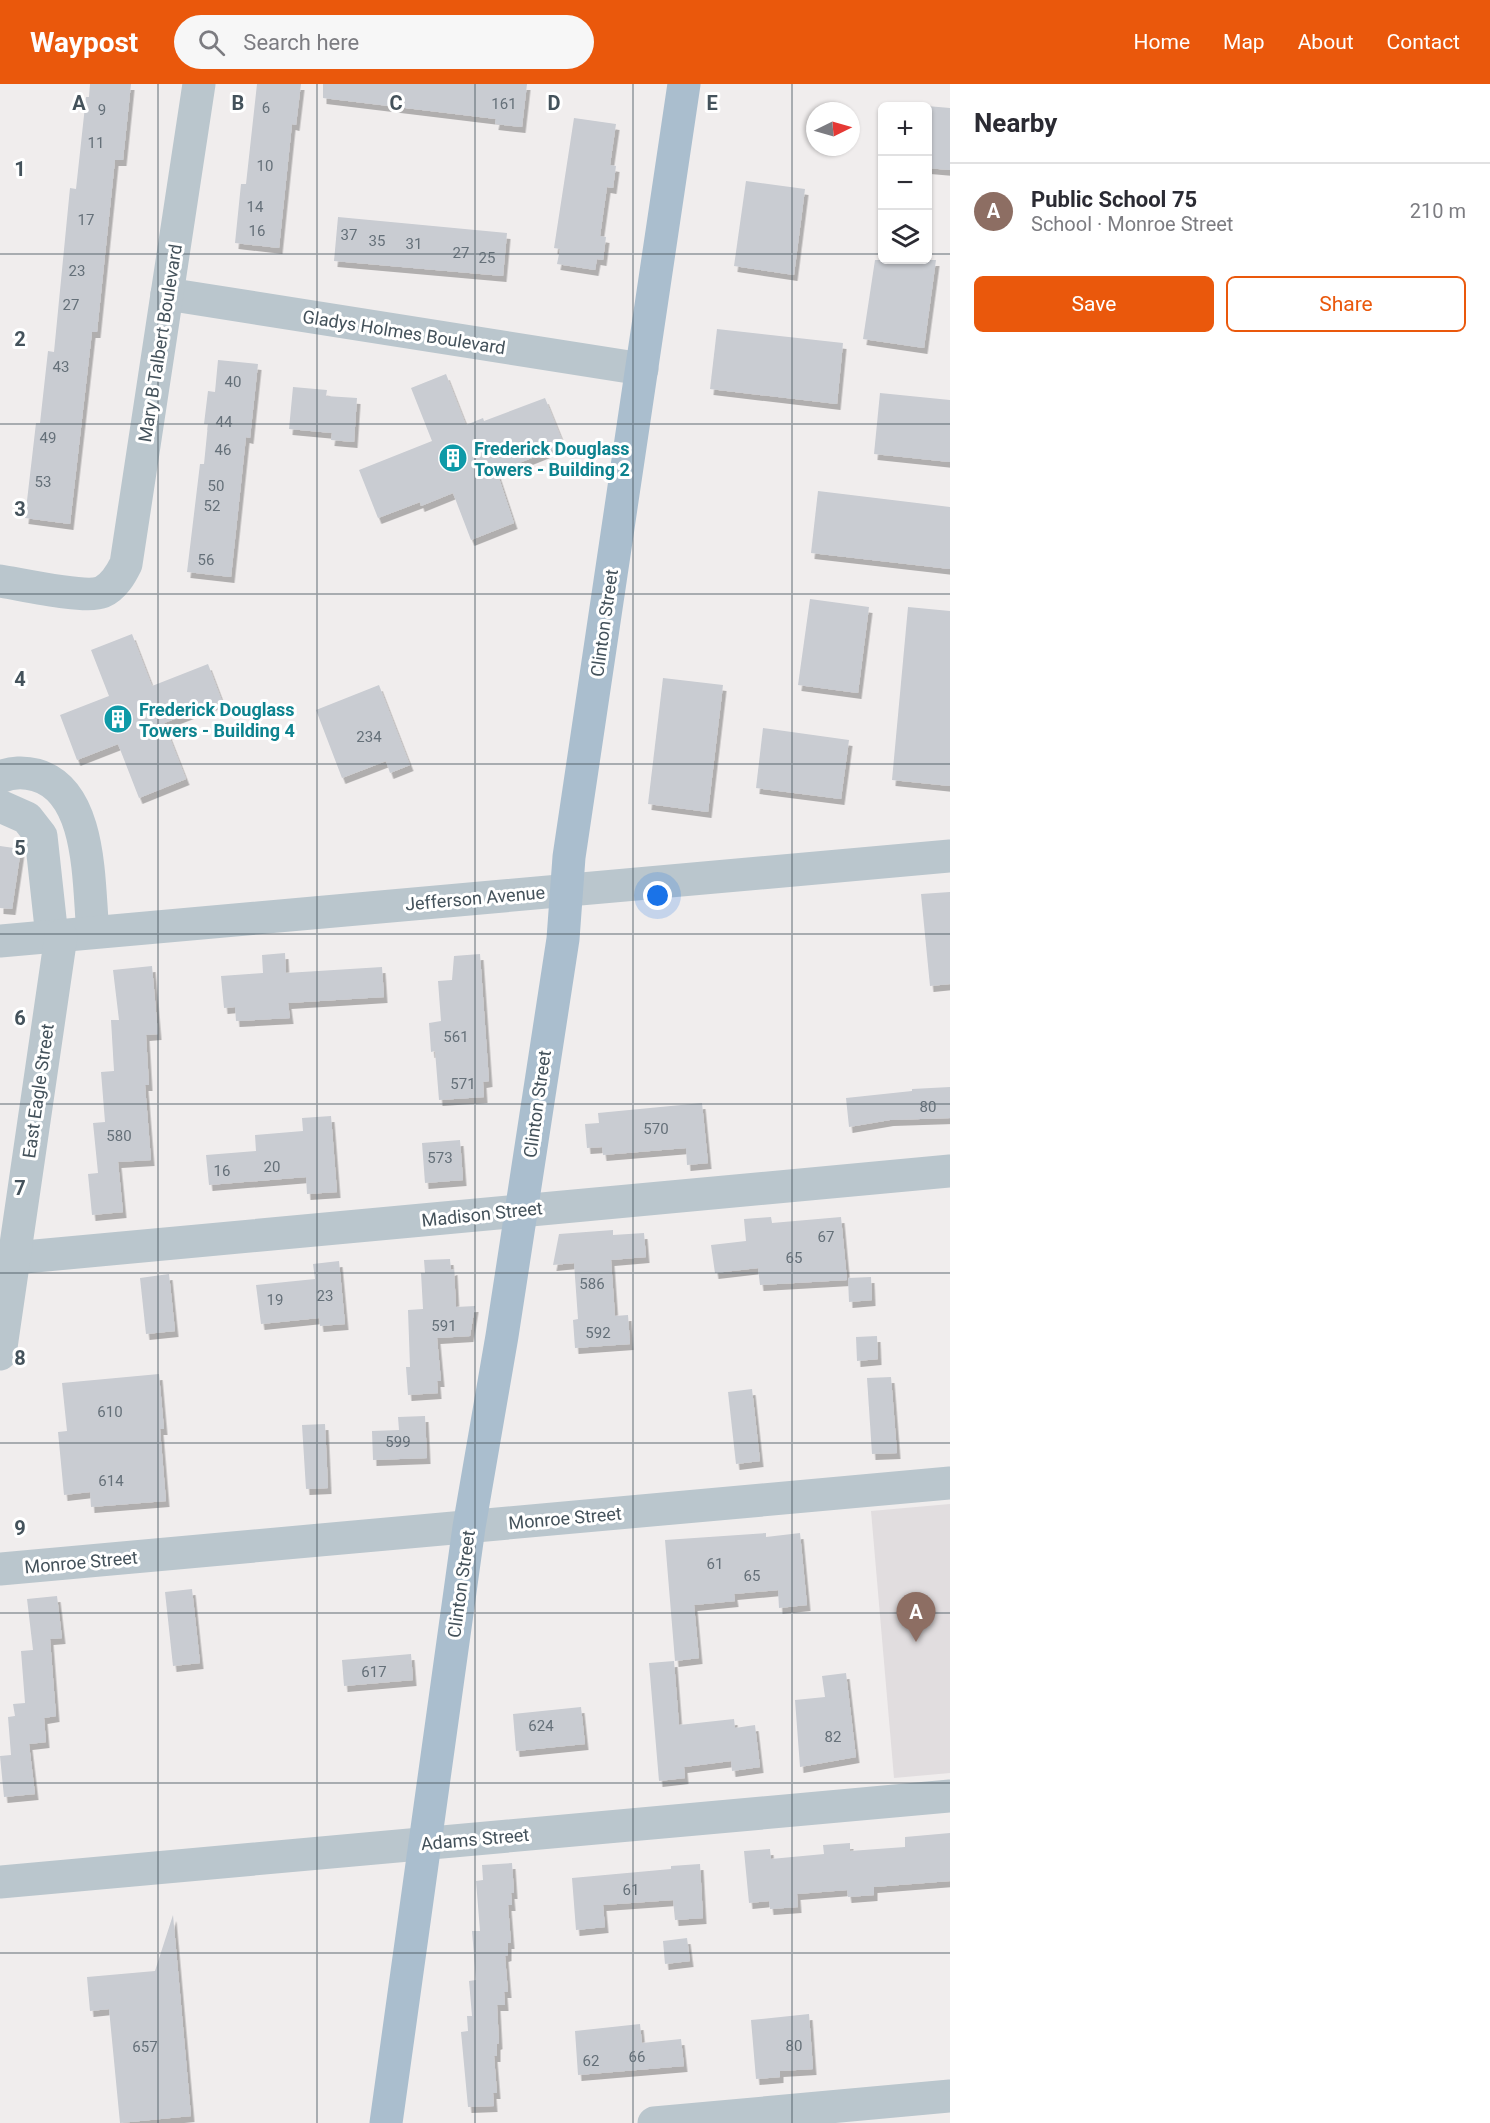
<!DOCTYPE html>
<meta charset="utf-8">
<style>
body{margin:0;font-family:Roboto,sans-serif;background:#f7f7f7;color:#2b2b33}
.controls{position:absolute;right:18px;top:18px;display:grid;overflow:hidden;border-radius:9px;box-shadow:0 2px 4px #0004}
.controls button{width:54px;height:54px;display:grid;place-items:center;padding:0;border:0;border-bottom:2px solid #e1e1e2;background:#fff;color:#2b2b33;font:30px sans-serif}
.compass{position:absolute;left:806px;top:18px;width:54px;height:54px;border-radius:50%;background:#fff;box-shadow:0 2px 4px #0004;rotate:85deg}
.you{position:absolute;left:658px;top:812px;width:21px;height:21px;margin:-15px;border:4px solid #fff;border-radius:50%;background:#1a73e8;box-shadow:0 0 0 9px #1a73e833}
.badge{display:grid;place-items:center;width:39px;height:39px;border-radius:50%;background:#ea580c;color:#fff;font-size:20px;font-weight:700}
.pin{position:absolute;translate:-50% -50px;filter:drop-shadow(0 2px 3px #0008)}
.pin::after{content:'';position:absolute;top:32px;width:21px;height:18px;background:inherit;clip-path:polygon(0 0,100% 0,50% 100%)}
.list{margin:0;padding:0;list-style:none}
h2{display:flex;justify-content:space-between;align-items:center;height:78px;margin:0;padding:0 24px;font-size:26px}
h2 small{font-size:20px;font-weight:400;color:#7c7c81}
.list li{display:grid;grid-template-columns:39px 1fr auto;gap:18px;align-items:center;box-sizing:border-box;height:96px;padding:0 24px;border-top:2px solid #e1e1e2}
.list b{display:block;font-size:22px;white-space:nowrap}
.list p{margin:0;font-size:20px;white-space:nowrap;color:#7c7c81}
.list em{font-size:20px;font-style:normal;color:#7c7c81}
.actions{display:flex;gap:12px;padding:18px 24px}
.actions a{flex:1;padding:14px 0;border:2px solid #ea580c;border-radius:9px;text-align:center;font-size:21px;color:#ea580c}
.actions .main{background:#ea580c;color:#fff}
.icon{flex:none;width:33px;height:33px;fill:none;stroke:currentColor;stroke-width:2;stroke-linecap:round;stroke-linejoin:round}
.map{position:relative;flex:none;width:950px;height:2039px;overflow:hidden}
header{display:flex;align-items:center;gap:36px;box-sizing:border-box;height:84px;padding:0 30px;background:#ea580c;color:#fff}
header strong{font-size:28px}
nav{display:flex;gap:33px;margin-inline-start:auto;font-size:21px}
.search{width:420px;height:54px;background:#f7f7f7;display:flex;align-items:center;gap:15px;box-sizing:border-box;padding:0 21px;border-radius:33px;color:#7c7c81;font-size:22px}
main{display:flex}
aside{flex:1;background:#fff}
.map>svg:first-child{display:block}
</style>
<header>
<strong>Waypost</strong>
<div class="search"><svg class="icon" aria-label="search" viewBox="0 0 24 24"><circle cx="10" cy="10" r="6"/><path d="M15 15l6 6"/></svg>Search here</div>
<nav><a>Home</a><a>Map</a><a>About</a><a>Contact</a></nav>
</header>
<main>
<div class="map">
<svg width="950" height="2039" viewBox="0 0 950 2039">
<defs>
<filter id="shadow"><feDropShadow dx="3.5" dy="6" stdDeviation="0" flood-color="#0004"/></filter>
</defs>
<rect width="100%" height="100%" fill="#f0eded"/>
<path fill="#e1dddf" d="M950,1420V1689L894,1694L871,1427Z"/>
<g fill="#c9ccd2" filter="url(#shadow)">
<path d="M90,0H131L123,76H115L97,248H92L70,440L25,434L36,339H40L48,267L54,268L70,104L76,105L86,13H89Z"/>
<path d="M257,0H301L296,41L292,40L279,164L235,159L241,100H246Z"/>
<path d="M323,0H527L522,43L495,40L496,35L323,14Z"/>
<path d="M927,22L950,24V86L927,84Z"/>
<path d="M574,34L616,40L610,81L616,82L613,104L607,103L600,152L606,153L603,176L597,175L595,186L557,180L560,165L554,164Z"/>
<path d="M746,97L805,105L794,191L734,182Z"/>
<path d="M338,133L507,149L503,192L334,177Z"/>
<path d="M875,176H936L924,264L863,255Z"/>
<path d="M717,245L843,259L837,320L710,305Z"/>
<path d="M218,276L258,280L250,354L246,353L231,493L187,488L200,380H204L208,340H204L208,307L215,308Z"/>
<path d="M446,290L466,341L483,334L484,337L545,314L564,361L497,388L514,439L471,456L453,409L421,422L420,418L378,434L359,386L432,357L411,304Z"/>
<path d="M293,303L327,306L326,312L357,314L354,358L331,356L332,349L289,345Z"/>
<path d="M880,309L950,316V378L874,370Z"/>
<path d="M818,407L950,423V485L811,469Z"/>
<path d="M810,515L869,523L858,609L798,601Z"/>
<path d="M908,523L950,527V702L892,696Z"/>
<path d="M132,550L152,602L208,580L222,617L164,639L186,695L139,714L118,660L77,676L60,631L109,612L91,566Z"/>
<path d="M663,594L723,601L708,728L648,720Z"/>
<path d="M379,601L410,681L390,689L386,677L342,694L316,626Z"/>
<path d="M763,644L849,656L841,715L756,704Z"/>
<path d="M0,762L21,765L12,825L0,824Z"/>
<path d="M950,808V900L930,902L921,810Z"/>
<path d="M285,869L286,889L382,883L384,913L288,919L290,934L236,937L235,923L224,924L221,892L263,889L262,871Z"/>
<path d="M480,870L489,997L483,998L484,1013L439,1016L435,967L431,968L429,939L441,937L438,897L452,896L454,872Z"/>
<path d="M152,882L158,950L146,951L149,1001H145L151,1076L118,1078L123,1128L92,1131L88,1090L98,1089L93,1039L105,1038L101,988L114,987L111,936H119L113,886Z"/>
<path d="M950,1003V1034L890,1036L849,1043L846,1014L912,1007V1005Z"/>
<path d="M702,1019L708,1079L687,1081L686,1064L603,1071L602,1063L587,1064L585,1040L599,1039L598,1029Z"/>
<path d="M331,1032L337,1108L307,1110L306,1093L209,1101L206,1071L256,1067L255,1051L303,1047L302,1034Z"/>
<path d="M460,1056L463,1096L425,1099L422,1059Z"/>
<path d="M771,1133L772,1139L841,1133L847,1196L760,1201L758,1184L715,1189L711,1161L746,1157L744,1135Z"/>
<path d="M613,1146V1151L644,1149L646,1173L611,1176L615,1232L628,1231L630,1260L575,1264L573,1236L578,1235L574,1179L553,1181L559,1150Z"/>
<path d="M450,1175L451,1186L454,1185L456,1223L475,1222L470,1252L437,1254L441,1297H437L438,1309L408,1311L406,1283H410L408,1226L423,1225L421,1189H425L424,1176Z"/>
<path d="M339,1177L345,1240L320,1242L319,1234L261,1240L256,1201L315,1195L313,1180Z"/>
<path d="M169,1190L175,1247L146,1250L140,1194Z"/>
<path d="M871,1193L872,1216L849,1218L848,1194Z"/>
<path d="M877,1252L878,1275L857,1277L856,1253Z"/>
<path d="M159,1290L164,1345H160L166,1417L91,1423L90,1408L64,1411L58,1348L67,1347L62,1299Z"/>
<path d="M891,1293L897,1369L872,1370L867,1294Z"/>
<path d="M752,1305L760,1377L736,1380L728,1308Z"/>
<path d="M425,1332L427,1374L373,1376L372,1347L399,1346L398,1333Z"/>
<path d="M325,1340L328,1404L306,1405L302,1341Z"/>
<path d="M766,1449V1453L800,1449L807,1521L779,1524L778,1506L734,1510L735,1517L694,1521L699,1574L675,1577L665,1456Z"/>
<path d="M192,1505L200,1579L173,1582L165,1508Z"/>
<path d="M57,1512L62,1554L50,1555L56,1632L44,1634L46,1658L29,1660L35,1710L4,1713L0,1672L11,1671L8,1633L15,1632L13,1620L25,1619L21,1567L33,1566L27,1515Z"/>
<path d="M411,1570L413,1596L344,1602L342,1576Z"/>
<path d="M674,1577L679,1641L734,1635L735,1644L755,1641L760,1683L732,1687L731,1677L684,1683L685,1694L659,1697L649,1579Z"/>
<path d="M846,1589L856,1673L800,1683L795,1616L825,1613L822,1592Z"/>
<path d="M581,1623L585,1660L516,1667L513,1630Z"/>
<path d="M950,1749V1797L874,1803V1811L848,1813L847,1806L797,1810L798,1823L770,1825L769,1817L749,1819L744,1767L770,1765L771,1775L824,1770L823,1761L850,1759V1767L905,1763V1753Z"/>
<path d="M512,1779L514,1809H511L512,1821H508L511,1859H508V1871L505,1872L508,1908H504L505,1921H497L499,1959L497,1960V1972H494L497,2009H493L494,2022L468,2023L461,1948L468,1947L467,1932H472L469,1897L476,1896L472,1847H480L476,1797L483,1796L482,1781Z"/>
<path d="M700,1780L703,1834L675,1836L673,1816L603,1821L605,1843L576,1846L572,1794L671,1785V1782Z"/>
<path d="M173,1831L191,2032L120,2039L109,1925L90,1927L87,1893L155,1887Z"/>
<path d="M687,1854L690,1877L665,1880L663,1857Z"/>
<path d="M809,1930L813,1985L780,1987V1993L756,1995L751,1936Z"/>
<path d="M640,1940L642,1959L681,1955L684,1982L578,1991L575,1947Z"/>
</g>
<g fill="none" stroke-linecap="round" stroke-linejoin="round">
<g stroke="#bac6cd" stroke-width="33">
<path d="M167,210L642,285"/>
<path d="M0,497C20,500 86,515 102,508C114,503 121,490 126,480L199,0"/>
<path d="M0,693C11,688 25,688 36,691C93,707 88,801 93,848"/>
<path d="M0,722L27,734L41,752L52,853"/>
<path d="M0,857L950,772"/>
<path d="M14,1174L950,1087"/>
<path d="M0,1270L61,852"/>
<path d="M0,1485L950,1399"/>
<path d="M0,1798L950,1712"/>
<path d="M654,2039L950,2012"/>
</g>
<path stroke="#aabece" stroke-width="33" d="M386,2039L469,1443L502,1252L563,855L569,773L684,0"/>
</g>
<path fill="none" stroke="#44525b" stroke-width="1.5" stroke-opacity="0.55" d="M158,0V2039M317,0V2039M475,0V2039M633,0V2039M792,0V2039M0,170H882M928,170H950M0,340H950M0,510H950M0,680H950M0,850H950M0,1020H950M0,1189H950M0,1359H950M0,1529H950M0,1699H950M0,1869H950"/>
<defs>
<g id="building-disc" transform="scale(1.5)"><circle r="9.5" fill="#0f9aa8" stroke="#fff"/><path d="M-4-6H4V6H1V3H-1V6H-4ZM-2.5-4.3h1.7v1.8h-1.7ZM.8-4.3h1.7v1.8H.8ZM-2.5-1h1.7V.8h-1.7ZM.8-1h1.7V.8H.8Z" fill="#fff"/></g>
</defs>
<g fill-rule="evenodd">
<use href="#building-disc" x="453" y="374"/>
<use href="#building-disc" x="118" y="635"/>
</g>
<g text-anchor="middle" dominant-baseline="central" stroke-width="6" stroke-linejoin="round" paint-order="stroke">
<g font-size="15" fill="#657079">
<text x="504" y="20">161</text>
<text x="266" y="24">6</text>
<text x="102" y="26">9</text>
<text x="96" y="59">11</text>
<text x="265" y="82">10</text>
<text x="255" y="123">14</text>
<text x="86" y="136">17</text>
<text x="257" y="147">16</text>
<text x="349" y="151">37</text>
<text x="377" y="157">35</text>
<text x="414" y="160">31</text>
<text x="461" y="169">27</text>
<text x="487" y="174">25</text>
<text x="77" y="187">23</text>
<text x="71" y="221">27</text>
<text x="61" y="283">43</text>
<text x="233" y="298">40</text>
<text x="224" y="338">44</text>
<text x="48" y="354">49</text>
<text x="223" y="366">46</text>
<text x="43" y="398">53</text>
<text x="216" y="402">50</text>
<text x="212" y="422">52</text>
<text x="206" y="476">56</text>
<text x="369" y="653">234</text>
<text x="456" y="953">561</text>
<text x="463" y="1000">571</text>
<text x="928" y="1023">80</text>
<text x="656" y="1045">570</text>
<text x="119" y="1052">580</text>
<text x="440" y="1074">573</text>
<text x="272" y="1083">20</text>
<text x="222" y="1087">16</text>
<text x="826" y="1153">67</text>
<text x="794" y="1174">65</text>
<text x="592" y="1200">586</text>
<text x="325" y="1212">23</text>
<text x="275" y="1216">19</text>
<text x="444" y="1242">591</text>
<text x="598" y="1249">592</text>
<text x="110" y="1328">610</text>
<text x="398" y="1358">599</text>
<text x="111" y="1397">614</text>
<text x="715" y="1480">61</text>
<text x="752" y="1492">65</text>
<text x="374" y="1588">617</text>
<text x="541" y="1642">624</text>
<text x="833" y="1653">82</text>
<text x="631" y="1806">61</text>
<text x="794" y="1962">80</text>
<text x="145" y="1963">657</text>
<text x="637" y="1973">66</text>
<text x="591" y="1977">62</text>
</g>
<g font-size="18" fill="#44525b" stroke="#fff">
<text transform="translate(404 248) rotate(9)">Gladys Holmes Boulevard</text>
<text transform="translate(160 259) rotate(-81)">Mary B Talbert Boulevard</text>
<text transform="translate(604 539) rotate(-82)">Clinton Street</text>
<text transform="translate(475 814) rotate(-5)">Jefferson Avenue</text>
<text transform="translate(38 1007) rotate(-82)">East Eagle Street</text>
<text transform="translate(537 1020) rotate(-82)">Clinton Street</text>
<text transform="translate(482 1130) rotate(-6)">Madison Street</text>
<text transform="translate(565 1434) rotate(-5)">Monroe Street</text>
<text transform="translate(81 1478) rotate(-5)">Monroe Street</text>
<text transform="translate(461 1500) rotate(-82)">Clinton Street</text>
<text transform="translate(475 1755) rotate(-5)">Adams Street</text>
</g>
<g font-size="18" font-weight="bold" fill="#0d838f" stroke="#fff" text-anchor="start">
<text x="474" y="364">Frederick Douglass<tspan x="474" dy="21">Towers - Building 2</tspan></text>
<text x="139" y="625">Frederick Douglass<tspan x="139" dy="21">Towers - Building 4</tspan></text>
</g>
</g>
<g font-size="20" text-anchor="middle" font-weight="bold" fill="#44525b" stroke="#fff" stroke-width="6" stroke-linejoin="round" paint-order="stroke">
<text x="79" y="26">A</text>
<text x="238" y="26">B</text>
<text x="396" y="26">C</text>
<text x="554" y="26">D</text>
<text x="712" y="26">E</text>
<text x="20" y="92">1</text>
<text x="20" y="262">2</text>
<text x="20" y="432">3</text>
<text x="20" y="602">4</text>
<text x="20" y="771">5</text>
<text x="20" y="941">6</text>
<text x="20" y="1111">7</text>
<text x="20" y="1281">8</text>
<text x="20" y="1451">9</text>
</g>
</svg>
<div class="controls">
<button>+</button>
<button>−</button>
<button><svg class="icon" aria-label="layers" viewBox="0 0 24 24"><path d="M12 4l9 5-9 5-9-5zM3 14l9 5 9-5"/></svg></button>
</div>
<svg class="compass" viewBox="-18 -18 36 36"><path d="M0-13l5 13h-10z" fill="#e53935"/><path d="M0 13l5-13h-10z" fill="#7c7c81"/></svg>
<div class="you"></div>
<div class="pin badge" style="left:916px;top:1558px;background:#8d6e63">A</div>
</div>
<aside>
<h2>Nearby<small></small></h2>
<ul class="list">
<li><span class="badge" style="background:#8d6e63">A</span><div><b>Public School 75</b><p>School · Monroe Street</p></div><em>210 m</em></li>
</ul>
<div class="actions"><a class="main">Save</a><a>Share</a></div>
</aside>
</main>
